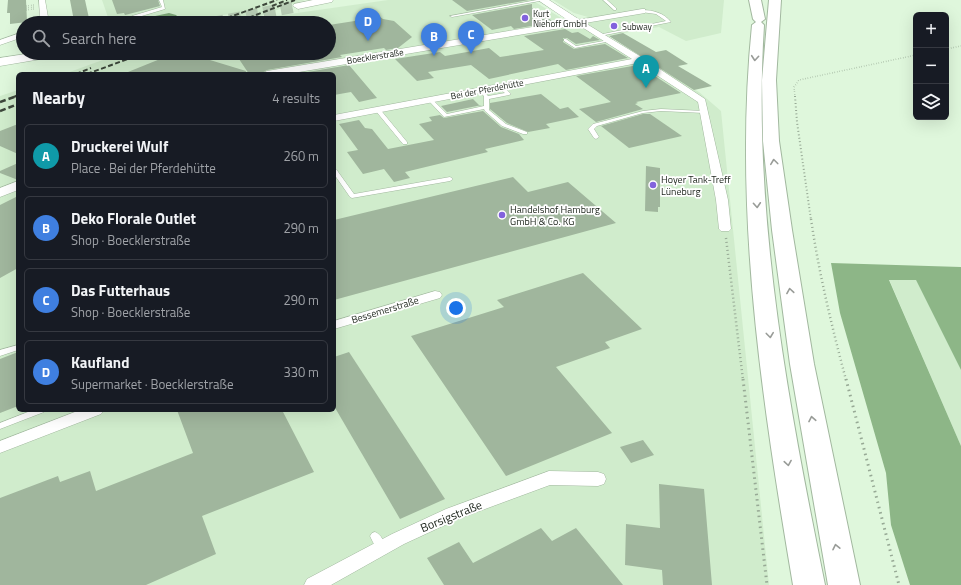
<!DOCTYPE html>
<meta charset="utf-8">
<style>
body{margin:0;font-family:"Titillium Web",sans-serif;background:#20242c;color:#f1f3f6}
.controls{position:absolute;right:12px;top:12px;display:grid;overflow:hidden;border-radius:6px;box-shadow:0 4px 16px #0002}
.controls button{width:36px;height:36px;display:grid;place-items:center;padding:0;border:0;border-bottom:1px solid #363941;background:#171b24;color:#f1f3f6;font:20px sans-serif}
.you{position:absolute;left:456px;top:308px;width:14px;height:14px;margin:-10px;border:3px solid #fff;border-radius:50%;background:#1a73e8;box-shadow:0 0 0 6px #1a73e833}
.badge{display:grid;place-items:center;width:26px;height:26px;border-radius:50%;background:#8262dd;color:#fff;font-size:13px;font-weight:700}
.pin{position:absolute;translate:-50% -33px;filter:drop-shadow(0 1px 2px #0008)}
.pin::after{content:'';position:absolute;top:21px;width:14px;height:12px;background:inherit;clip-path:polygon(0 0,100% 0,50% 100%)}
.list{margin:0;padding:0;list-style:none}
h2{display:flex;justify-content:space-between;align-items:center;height:52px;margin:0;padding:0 16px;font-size:17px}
h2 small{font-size:13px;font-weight:400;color:#9ea1a6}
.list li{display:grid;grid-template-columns:26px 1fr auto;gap:12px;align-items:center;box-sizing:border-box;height:64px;margin:0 8px 8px;padding:0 8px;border:1px solid #363941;border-radius:6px}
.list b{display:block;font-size:15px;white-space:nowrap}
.list p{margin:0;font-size:13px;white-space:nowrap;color:#9ea1a6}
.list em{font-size:13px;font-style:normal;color:#9ea1a6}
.icon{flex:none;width:22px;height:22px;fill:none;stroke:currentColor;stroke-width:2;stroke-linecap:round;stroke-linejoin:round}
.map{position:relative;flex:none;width:961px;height:585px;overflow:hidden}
.search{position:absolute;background:#171b24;box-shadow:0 4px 16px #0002;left:16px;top:16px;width:320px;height:44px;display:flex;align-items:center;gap:10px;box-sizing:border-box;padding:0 14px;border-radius:22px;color:#9ea1a6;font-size:15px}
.panel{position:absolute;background:#171b24;box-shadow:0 4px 16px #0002;left:16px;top:72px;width:320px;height:340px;border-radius:6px}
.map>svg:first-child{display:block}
</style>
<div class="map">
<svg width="961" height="585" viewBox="0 0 961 585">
<rect width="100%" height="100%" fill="#dff7dc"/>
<g fill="#d0eccc">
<path d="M102,0H305L241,23H209L228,16L230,14L163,23H110Z"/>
<path d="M388,0H532L566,21L588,17L574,13L553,0H724L721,33L686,41L659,27L606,36L699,92L721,111L769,585H0V96L18,90V410H334V74H64L122,53H329V23H255L262,18Z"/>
<path d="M889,279L916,280L961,370V446Z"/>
</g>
<path fill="#8db687" d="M831,263L961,267V370L916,280H889L961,446V585H910L891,525L886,473L840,313Z"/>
<path fill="#7ca577" d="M169,13L176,15L178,17C168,21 158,22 147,21L146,18Z"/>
<g fill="#a0b69d">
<path d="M8,0H26L27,22L10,24V13H7Z"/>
<path d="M70,0H85L90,23H76V20L74,21Z"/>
<path d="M112,0H158L160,6L125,15L124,13L117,14Z"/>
<path d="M452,0H529L467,11Z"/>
<path d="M532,4V8L554,22L514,29L511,26L492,30L472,15Z"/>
<path d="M380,17L383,19L394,21L412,37L398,48L386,50L384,48L340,55L342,57L267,70L260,74H249L235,53H329V25Z"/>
<path d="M565,29L572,33L578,32L590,39L593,36L600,40L576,44L567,38H563V42L574,49L605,44L628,58L566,70L558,64L489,79L471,65L428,72L434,78L417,81L395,59L440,52L445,56L489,48L500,57L544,50L524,36Z"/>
<path d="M623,33L656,52L666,50L688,64L678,66L712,86L694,90L609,36Z"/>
<path d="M175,53H187L246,71L245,74H123Z"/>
<path d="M349,65L377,98L359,102L351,92L334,95V74H296Z"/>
<path d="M638,65L681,93L636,102L638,103L635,104L643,109L596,122L579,109L611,102L576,76Z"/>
<path d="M541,94L560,109L568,107L579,117L546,124L550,128L528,132L507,123L490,109V103Z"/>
<path d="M473,99L479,105H482L447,112L441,106Z"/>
<path d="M483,111L501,127L519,134L524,140L485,149L488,152L405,172L410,178L394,182L384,169L363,174L347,152L358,150L339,124L359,120L365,128L372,129L388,149L434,140L419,124L432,121L429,117L440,115L444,118Z"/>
<path d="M643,114H650L682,136L629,148L601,126Z"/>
<path d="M18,124V154L0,146V131Z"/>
<path d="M18,163V180L0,173V171Z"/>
<path d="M646,166L660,168V207H658V212L645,211Z"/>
<path d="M513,177L528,192L568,182L616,223L334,300V220Z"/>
<path d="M18,196V268L0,278V205Z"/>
<path d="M583,273L642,329L605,342L610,348L556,367L612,433L506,476L411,336L504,307L497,300Z"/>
<path d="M18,352V406L0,413V359Z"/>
<path d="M349,352L445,499L400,519L334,406V357Z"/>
<path d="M177,410H282L314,472L202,516L216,554L146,585H0V498L58,476L60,482L90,471L96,491L193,453Z"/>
<path d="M643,440L654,455L631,463L620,447Z"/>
<path d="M659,484L704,489L712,585H663L662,570L625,565L626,524L660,528Z"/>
<path d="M541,528L552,541L576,528L623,585H444L427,558L459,542L473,563Z"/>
</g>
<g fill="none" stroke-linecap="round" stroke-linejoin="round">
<path stroke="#b8cdb5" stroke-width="12" stroke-dasharray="12 5.5" stroke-linecap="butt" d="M212,23L298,6"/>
<g stroke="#a2b89f" stroke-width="1">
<g id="service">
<path d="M159,0H163L165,9L135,18L128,23L125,22L132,16L162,7Z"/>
<path d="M537,0H545L452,17L450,16Z"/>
<path d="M603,0H607L616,8V10H614Z"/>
<path d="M642,10C653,10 664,13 671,22L600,36L598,35L666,21L656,14L641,12L640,11Z"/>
<path d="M66,18H67V20L48,23H39Z"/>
<path d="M564,39H566L576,46L609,40L611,41L575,48L564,41Z"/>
<path d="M498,86H502L511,94L509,95L489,99V110L506,124L527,132V134H523L502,126L485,111L484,109L444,117L428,100L432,99L447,114L484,106V96L478,91V89H482L488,96L505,93L498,88Z"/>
<path d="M375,108H379L407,142V144H403L375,110Z"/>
<path d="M661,109L704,111L706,112L704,113L661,111L643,113L597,126L594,129L599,137L596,139L594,138L588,129L593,124L643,111Z"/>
<path d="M334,168L336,169L354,194L450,177L453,179L450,181L352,198L350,197L334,174Z"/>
<path d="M18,345V350L0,356V350Z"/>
<path d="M33,410H45L44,412L0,429V423Z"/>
<path d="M375,532C381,534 384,542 387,547L385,550C377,553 373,542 370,536L372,533Z"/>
</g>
</g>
<g stroke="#a2b89f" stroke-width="1">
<g id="minor">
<path d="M39,0H45L48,17L45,23H37L40,17Z"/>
<path d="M642,9H645V13L585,23L643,58L705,99L728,200L731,229L729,231H721L719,229L716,200L698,102L638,63L334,121V115L632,59L574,22L578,20Z"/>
<path d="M124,20H130L131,23H123Z"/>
<path d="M23,32V37L0,45V40Z"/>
<path d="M435,291L440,292L442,295L440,298L334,329V321Z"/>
<path d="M80,410H104L101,414L0,453V441Z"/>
<path d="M549,471L598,472L604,474L606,479L604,484L598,486L550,485L458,519L404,544L331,585H304L307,579L392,534L446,509Z"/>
</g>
</g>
<g stroke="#a2b89f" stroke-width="1">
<g id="tertiary">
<path d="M538,0H549L583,22L578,25L287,74H261L267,71L569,21Z"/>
<path d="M18,181V190L0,197V188Z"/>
</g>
</g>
<g stroke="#a2b89f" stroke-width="1">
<g id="secondary">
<path d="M313,0H333L332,2L298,9L293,6L294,4Z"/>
<path d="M32,53H59L57,55L53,57L0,66V58Z"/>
</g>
</g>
<g stroke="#a2b89f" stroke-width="2">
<g id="motorway">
<path d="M749,0H761L765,19L761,22L764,25C752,213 788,402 825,585H793C762,401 733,212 752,25L756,22L753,19Z"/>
<path d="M769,0H781L776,80L779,141L792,230L814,364L860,585H828L790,364L772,230L763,141L762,80Z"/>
</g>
</g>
<g stroke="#97a995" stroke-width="1.5" stroke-dasharray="0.5 2" stroke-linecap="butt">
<path d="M26,6L34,5"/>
<path d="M26,8L34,7"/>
<path d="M26,10L34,9"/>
<path d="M946,49L961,46"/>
<path d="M795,97L794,87L799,80L916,55"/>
</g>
<path stroke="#97a995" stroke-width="2" stroke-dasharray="1 2.5" stroke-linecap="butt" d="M795,96L797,122L811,220"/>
<g stroke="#97a995" stroke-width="2.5" stroke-dasharray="1 3" stroke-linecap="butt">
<path d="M811,219C819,274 832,327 846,380"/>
<path d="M726,238L743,380"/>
</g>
<g stroke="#97a995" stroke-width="3" stroke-dasharray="1.5 4" stroke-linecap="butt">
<path d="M743,379L767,585"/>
<path d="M846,379L899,585"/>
</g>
<use href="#service" fill="#fff" fill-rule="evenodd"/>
<use href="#minor" fill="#fff" fill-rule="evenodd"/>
<use href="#tertiary" fill="#fff" fill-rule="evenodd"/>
<use href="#secondary" fill="#fff" fill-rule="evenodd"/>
<use href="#motorway" fill="#fff" fill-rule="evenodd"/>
<g stroke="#3d473b" stroke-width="2" stroke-dasharray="5 2.5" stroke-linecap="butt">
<path d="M272,6L287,0"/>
<path d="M213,23L277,0"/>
<path d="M235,23L295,0"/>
<path d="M140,58L154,53"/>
<path d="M76,74L91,68"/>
<path d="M87,74L144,53"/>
<path d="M14,97L18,95"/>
</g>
<g stroke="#3d473b" stroke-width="2.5" stroke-dasharray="6 3" stroke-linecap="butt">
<path d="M0,102L17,96"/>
<path d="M0,111L18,104"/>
</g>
</g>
<defs><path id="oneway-chevron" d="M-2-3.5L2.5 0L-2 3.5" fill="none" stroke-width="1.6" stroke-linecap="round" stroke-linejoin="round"/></defs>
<g stroke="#999c98">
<use href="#oneway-chevron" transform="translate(755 58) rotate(95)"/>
<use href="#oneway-chevron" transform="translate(774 162) rotate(-97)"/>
<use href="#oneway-chevron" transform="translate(757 205) rotate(86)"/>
<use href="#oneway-chevron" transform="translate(790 291) rotate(-99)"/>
<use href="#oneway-chevron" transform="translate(770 335) rotate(83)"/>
<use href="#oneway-chevron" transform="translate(812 419) rotate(-101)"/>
<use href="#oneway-chevron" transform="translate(788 463) rotate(81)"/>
<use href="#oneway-chevron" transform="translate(836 547) rotate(-102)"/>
</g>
<g fill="#8262dd" stroke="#fff" stroke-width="1.5">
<circle cx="525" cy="18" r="4"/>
<circle cx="614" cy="26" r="4"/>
<circle cx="653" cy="185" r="4"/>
<circle cx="502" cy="215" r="4"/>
</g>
<g text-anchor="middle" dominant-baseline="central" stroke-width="3.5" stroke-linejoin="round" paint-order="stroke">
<g font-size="9" fill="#1c241b" stroke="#fff" text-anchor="start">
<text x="533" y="13">Kurt<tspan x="533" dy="10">Niehoff GmbH</tspan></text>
<text x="622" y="26">Subway</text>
</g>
<g font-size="9" fill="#1c241b" stroke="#fff">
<text transform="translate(375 56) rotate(-9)">Boecklerstraße</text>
<text transform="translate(487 89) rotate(-11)">Bei der Pferdehütte</text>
</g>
<g font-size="10" fill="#1c241b" stroke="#fff" text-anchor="start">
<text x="661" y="179">Hoyer Tank-Treff<tspan x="661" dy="12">Lüneburg</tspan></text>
<text x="510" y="209">Handelshof Hamburg<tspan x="510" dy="12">GmbH &amp; Co. KG</tspan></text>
</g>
<g font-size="10" fill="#1c241b" stroke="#fff">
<text transform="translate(385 310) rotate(-17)">Bessemerstraße</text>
</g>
<g font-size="12" fill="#1c241b" stroke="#fff">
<text transform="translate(451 516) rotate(-22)">Borsigstraße</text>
</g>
</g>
</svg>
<div class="controls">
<button>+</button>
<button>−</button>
<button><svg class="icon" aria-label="layers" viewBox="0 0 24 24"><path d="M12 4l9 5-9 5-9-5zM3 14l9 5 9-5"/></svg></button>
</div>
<div class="you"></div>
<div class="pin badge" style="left:646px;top:88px;background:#0f9aa8">A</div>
<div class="pin badge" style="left:434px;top:56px;background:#3f7fe0">B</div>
<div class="pin badge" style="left:471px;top:54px;background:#3f7fe0">C</div>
<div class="pin badge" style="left:368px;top:41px;background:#3f7fe0">D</div>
<div class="search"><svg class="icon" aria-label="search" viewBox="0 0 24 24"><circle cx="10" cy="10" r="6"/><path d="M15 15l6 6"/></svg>Search here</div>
<section class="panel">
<h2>Nearby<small>4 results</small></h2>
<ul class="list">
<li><span class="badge" style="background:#0f9aa8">A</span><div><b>Druckerei Wulf</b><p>Place · Bei der Pferdehütte</p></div><em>260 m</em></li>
<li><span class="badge" style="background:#3f7fe0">B</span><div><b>Deko Florale Outlet</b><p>Shop · Boecklerstraße</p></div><em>290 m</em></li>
<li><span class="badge" style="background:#3f7fe0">C</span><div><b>Das Futterhaus</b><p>Shop · Boecklerstraße</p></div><em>290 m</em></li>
<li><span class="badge" style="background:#3f7fe0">D</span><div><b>Kaufland</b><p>Supermarket · Boecklerstraße</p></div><em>330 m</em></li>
</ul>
</section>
</div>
